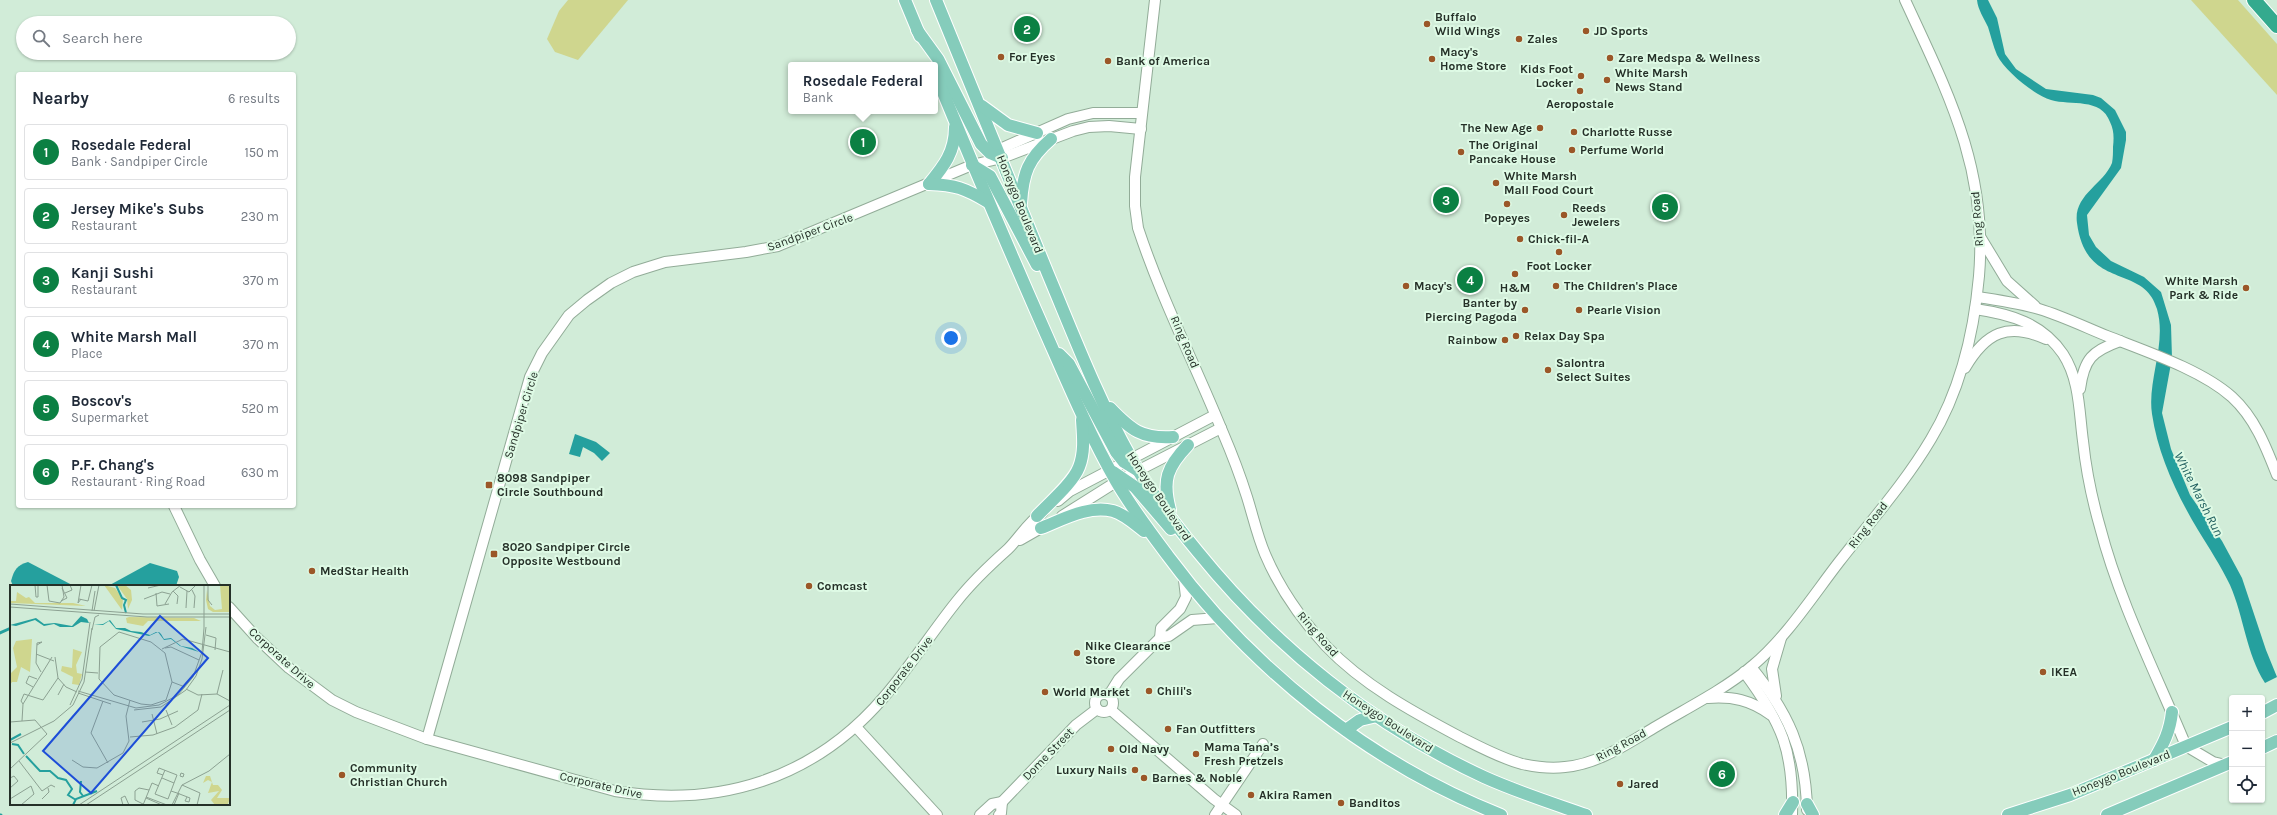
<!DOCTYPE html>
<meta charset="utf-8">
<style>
body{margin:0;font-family:Karla,sans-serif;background:#f2f2f3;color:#1f2937}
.controls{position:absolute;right:12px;bottom:12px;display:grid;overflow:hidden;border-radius:4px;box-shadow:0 1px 3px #0004}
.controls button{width:36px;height:36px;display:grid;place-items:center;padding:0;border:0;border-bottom:1px solid #e0e1e3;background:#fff;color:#1f2937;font:20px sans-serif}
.you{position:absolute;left:951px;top:338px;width:14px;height:14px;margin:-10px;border:3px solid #fff;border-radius:50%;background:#1a73e8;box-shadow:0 0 0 6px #1a73e833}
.badge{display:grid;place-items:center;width:26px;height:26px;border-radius:50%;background:#0b8043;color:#fff;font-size:13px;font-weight:700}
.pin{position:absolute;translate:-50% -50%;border:2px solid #fff;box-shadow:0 1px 4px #0006}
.popup{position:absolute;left:788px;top:62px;width:150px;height:52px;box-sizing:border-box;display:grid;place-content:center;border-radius:4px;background:#fff;filter:drop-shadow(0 1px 3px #0005);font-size:13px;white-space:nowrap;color:#747a83}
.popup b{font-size:15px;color:#1f2937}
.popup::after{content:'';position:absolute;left:50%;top:100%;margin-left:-8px;border:8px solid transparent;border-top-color:#fff}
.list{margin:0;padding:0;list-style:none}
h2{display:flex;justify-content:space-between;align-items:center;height:52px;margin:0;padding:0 16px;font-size:17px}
h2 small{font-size:13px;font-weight:400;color:#747a83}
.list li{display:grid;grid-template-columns:26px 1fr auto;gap:12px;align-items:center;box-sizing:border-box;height:56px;margin:0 8px 8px;padding:0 8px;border:1px solid #e0e1e3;border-radius:4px}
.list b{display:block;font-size:15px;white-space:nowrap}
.list p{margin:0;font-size:13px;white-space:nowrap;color:#747a83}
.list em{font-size:13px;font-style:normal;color:#747a83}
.icon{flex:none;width:22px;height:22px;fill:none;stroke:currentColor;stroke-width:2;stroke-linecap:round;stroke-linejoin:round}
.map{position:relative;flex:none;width:2277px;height:815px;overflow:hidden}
.search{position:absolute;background:#fff;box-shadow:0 1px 3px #0004;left:16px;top:16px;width:280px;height:44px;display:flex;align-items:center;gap:10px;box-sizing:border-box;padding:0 14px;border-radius:22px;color:#747a83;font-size:15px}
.panel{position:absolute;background:#fff;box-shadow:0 1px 3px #0004;left:16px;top:72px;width:280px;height:436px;border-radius:4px}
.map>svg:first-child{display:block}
</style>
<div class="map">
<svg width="2277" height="815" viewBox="0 0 2277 815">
<rect width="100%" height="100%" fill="#d1ecd8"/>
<g fill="#cfd68e">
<path d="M568,0H628L578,60L555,52L547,39L559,11Z"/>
<path d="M2191,0H2238L2277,44V95Z"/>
</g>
<g fill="#25a09e">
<path d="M1977,0H1988L1997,18L2005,54L2016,69L2046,89L2093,95L2101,98L2115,110L2126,132V140L2121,168L2087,215L2089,235L2096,247L2111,261L2144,277L2161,292L2171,325L2172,358L2162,413L2171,449L2190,495L2222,541L2242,578L2266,650L2277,677L2265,683C2246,653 2244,617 2230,585C2221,566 2209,548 2198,530C2177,495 2158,455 2152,414C2147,380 2167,344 2157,309C2144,263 2086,292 2077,223C2073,195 2103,185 2112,163C2113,158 2113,152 2113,147C2114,138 2114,130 2110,122C2101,97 2071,106 2051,100C2034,95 2005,71 1997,55C1993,46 1991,36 1988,27C1984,18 1978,10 1977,0Z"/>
<path d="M575,434L596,442L610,453L602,461L594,453L583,447L580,457L569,454Z"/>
<path d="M28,562L74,586H13L11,581C14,570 17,565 28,562Z"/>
<path d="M150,563L177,571L179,577L176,586H108Z"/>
</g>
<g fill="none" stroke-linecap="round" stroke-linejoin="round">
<g stroke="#25a09e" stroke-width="3">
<path d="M0,633L11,628"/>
<path d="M0,815H1"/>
</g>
<g stroke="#92ac98" stroke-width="12">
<g id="minor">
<path d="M1155,0L1135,177V206L1138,228C1161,298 1195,364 1223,433C1232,454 1240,475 1247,497C1253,516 1257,535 1265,554C1279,587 1301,619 1326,646C1363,685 1413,712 1460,737C1480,747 1500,758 1522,764C1536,767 1551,769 1565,767C1599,764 1628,743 1657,726C1689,707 1723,690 1751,667C1786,638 1812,597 1839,562C1870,522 1905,483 1931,439C1960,391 1974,332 1979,276C1988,169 1948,93 1905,0"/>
<path d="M991,153L1068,119L1093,113H1142"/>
<path d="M1981,238L2007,281L2035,306"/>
<path d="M1977,297C1998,300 2019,303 2039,309C2062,316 2085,327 2107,336C2145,351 2202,370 2232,397C2255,418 2266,447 2277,475"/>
<path d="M1975,309C2010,314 2042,323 2063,354C2080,380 2079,412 2083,441C2086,470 2092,499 2100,527C2119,601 2157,676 2186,746L2213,762L2226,765"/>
<path d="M1965,368C1986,332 2008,322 2046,339"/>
<path d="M2080,389C2084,359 2092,351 2120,341"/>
<path d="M1058,501L1070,491L1215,415"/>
<path d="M174,506L200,560L215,586"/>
<path d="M1062,516L1116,482L1221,428"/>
<path d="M1020,540L1048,524"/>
<path d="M229,607L257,638L289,668L332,700L356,712L427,739L615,791C719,808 814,779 884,697C910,667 932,632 957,601C972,582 990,565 1008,549C1020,537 1029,521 1043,512"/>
<path d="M1160,638L1161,628L1180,609L1186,597L1184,580"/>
<path d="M1751,667C1788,712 1806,751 1807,810"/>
<path d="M1744,672C1782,723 1794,751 1792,815"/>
<circle cx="1104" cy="703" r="9"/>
<path d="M1109,695L1119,679L1160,638L1169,636L1192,620L1218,618"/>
<path d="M1776,696L1772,669L1781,638"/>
<path d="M1708,698C1732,696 1751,700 1771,715"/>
<path d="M1111,710L1214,799L1236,815"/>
<path d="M856,727L937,815"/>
<path d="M427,739L530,377L542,353L569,315L587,300L611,283L633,272L665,262L746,252L778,246L972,165L1002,158L1073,131L1089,127L1109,126L1141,129"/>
<path d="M1002,802L1076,725L1097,709"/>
<path d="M980,815L992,804L1002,802L1001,813L999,815"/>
<path d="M1215,815L1263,744"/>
</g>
</g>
<g stroke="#fff" stroke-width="14">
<g id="major">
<path d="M905,0L920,36"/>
<path d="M936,0C974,91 1010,183 1048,274C1074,336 1098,399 1131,458C1149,491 1174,523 1198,552C1275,647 1372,725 1484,777C1517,792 1552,803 1586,815"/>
<path d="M917,30L938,59L981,144L990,153L1002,158"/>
<path d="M935,73C970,158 1006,243 1043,327C1066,379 1088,432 1116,481C1131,507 1150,532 1168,556C1252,669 1369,763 1501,815"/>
<path d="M982,106L1008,125L1037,133"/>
<path d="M972,165L990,176L1037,265"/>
<path d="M929,184C944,166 955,152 955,127"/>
<path d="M929,184C956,185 964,188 988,202"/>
<path d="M1021,203C1023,173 1028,159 1051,139"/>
<path d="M1059,354L1069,364L1116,452L1124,462L1137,470"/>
<path d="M1110,408C1131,430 1142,439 1173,437"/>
<path d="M1113,472L1135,487L1171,529"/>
<path d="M1170,510C1162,480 1167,467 1188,445"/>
<path d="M1037,516C1049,503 1073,483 1079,467C1085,452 1083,435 1082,420"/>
<path d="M1041,528C1064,519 1088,505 1113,511C1124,514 1135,524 1144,531"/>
<path d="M2262,713L2277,705"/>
<path d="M1346,730L1360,720L1377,716"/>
<path d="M2262,748L2277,741"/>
<path d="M2154,760C2164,743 2170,731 2172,712"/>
<path d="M1807,804L1813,815"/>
<path d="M1785,815L1793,802"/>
<path d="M2008,815L2070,795L2232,727"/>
<path d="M2107,815L2232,762"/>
</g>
</g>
<g stroke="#fff" stroke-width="16">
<path id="highway" d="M2254,0L2277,26"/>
</g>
<use href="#minor" stroke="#fff" stroke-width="10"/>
<use href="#major" stroke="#85ccbb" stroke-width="12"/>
<use href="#highway" stroke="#34aa8e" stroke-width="14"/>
</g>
<g fill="#9b5728" stroke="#defae5" stroke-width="1.5">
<circle cx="1427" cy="24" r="4"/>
<circle cx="1586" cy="31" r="4"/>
<circle cx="1519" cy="39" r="4"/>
<circle cx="1001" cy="57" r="4"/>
<circle cx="1610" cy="58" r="4"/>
<circle cx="1432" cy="59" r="4"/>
<circle cx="1108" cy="61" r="4"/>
<circle cx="1581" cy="76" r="4"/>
<circle cx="1607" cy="80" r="4"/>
<circle cx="1580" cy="91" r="4"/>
<circle cx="1540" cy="128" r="4"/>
<circle cx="1574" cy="132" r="4"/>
<circle cx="1572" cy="150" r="4"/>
<circle cx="1461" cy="152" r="4"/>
<circle cx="1496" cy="183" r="4"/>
<circle cx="1507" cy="204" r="4"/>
<circle cx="1564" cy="215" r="4"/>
<circle cx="1520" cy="239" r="4"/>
<circle cx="1559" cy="252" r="4"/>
<circle cx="1515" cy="274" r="4"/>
<circle cx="1406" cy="286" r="4"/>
<circle cx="1556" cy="286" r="4"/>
<circle cx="2246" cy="288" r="4"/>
<circle cx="1525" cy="310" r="4"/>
<circle cx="1579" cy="310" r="4"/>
<circle cx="1516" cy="336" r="4"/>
<circle cx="1505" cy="340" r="4"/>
<circle cx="1548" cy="370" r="4"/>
<rect x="485" y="481" width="8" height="8" rx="2"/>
<rect x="490" y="550" width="8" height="8" rx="2"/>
<circle cx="312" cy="571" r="4"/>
<circle cx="809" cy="586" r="4"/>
<circle cx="1077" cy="653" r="4"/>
<circle cx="2043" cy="672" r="4"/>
<circle cx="1149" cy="691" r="4"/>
<circle cx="1045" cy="692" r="4"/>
<circle cx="1168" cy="729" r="4"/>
<circle cx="1111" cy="749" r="4"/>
<circle cx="1196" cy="754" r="4"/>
<circle cx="1135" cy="770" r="4"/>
<circle cx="342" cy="775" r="4"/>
<circle cx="1144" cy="778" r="4"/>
<circle cx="1620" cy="784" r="4"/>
<circle cx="1251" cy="795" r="4"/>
<circle cx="1341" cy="803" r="4"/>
</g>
<g text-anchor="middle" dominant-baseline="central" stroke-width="4" stroke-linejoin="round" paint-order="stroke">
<g font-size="12" font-weight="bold" fill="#253028" stroke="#defae5" text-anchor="start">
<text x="1435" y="17">Buffalo<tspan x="1435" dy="14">Wild Wings</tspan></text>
<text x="1594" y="31">JD Sports</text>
<text x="1527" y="39">Zales</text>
<text x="1440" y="52">Macy's<tspan x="1440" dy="14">Home Store</tspan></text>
<text x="1009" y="57">For Eyes</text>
<text x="1618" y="58">Zare Medspa &amp; Wellness</text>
<text x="1116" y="61">Bank of America</text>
<text x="1573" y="69" text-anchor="end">Kids Foot<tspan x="1573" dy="14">Locker</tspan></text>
<text x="1615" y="73">White Marsh<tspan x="1615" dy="14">News Stand</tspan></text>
<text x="1580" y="104" text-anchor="middle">Aeropostale</text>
<text x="1532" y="128" text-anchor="end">The New Age</text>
<text x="1582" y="132">Charlotte Russe</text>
<text x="1469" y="145">The Original<tspan x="1469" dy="14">Pancake House</tspan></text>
<text x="1580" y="150">Perfume World</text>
<text x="1504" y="176">White Marsh<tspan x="1504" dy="14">Mall Food Court</tspan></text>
<text x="1572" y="208">Reeds<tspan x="1572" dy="14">Jewelers</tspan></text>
<text x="1507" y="218" text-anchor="middle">Popeyes</text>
<text x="1528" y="239">Chick-fil-A</text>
<text x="1559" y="266" text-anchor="middle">Foot Locker</text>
<text x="2238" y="281" text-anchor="end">White Marsh<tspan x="2238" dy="14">Park &amp; Ride</tspan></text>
<text x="1414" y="286">Macy's</text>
<text x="1564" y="286">The Children's Place</text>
<text x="1515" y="288" text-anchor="middle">H&amp;M</text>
<text x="1517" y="303" text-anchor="end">Banter by<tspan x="1517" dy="14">Piercing Pagoda</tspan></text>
<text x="1587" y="310">Pearle Vision</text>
<text x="1524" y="336">Relax Day Spa</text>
<text x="1497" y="340" text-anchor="end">Rainbow</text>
<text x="1556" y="363">Salontra<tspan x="1556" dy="14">Select Suites</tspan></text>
<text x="497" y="478">8098 Sandpiper<tspan x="497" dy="14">Circle Southbound</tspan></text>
<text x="502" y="547">8020 Sandpiper Circle<tspan x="502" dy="14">Opposite Westbound</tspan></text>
<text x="320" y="571">MedStar Health</text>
<text x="817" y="586">Comcast</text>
<text x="1085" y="646">Nike Clearance<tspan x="1085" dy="14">Store</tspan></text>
<text x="2051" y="672">IKEA</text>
<text x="1157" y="691">Chili's</text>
<text x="1053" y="692">World Market</text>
<text x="1176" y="729">Fan Outfitters</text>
<text x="1204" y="747">Mama Tana’s<tspan x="1204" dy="14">Fresh Pretzels</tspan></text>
<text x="1119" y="749">Old Navy</text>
<text x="350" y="768">Community<tspan x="350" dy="14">Christian Church</tspan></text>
<text x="1127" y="770" text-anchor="end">Luxury Nails</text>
<text x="1152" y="778">Barnes &amp; Noble</text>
<text x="1628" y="784">Jared</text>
<text x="1259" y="795">Akira Ramen</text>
<text x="1349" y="803">Banditos</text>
</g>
<g font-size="12" fill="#253028" stroke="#defae5">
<text transform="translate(1020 204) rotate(68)">Honeygo Boulevard</text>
<text transform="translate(1977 219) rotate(-94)">Ring Road</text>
<text transform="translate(810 232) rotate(-20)">Sandpiper Circle</text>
<text transform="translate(1185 342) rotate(67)">Ring Road</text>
<text transform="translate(521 415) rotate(-73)">Sandpiper Circle</text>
<text transform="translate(1159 496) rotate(56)">Honeygo Boulevard</text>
<text transform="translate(1868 525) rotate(-52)">Ring Road</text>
<text transform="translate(1318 634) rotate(49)">Ring Road</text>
<text transform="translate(282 658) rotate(42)">Corporate Drive</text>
<text transform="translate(904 671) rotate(-52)">Corporate Drive</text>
<text transform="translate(1388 721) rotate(33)">Honeygo Boulevard</text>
<text transform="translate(1621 745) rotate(-28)">Ring Road</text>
<text transform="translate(1048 754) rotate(-46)">Dome Street</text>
<text transform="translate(2121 773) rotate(-22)">Honeygo Boulevard</text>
<text transform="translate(601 785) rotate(13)">Corporate Drive</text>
</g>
<g font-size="13" font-style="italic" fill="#236160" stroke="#defae5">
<text transform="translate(2199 494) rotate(63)">White Marsh Run</text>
</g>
</g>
<g transform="translate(10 585)">
<rect width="220" height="220" fill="#d1ecd8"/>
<path d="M94,0L105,3L113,14L112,25ZM107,0H115L121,5L122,15L118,24L117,14ZM210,0H218L220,3V27H203L198,24L196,15L197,5L200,21L205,25L212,24ZM7,7L16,13L19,12L25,18H63L76,21L0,18V16H6ZM119,32L184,33L191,36H138L133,41L117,38L116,33ZM22,54L20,87L11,82L7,97H2L0,100V89L7,82L3,63L6,56ZM63,64L72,67L66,80L67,88L72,89L69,100L62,99L63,92L51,86L52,81L62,83ZM196,191H200L203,200H208L212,205L207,213H220L218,219L220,220H205L201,215L209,206L198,208L202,197L198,195L193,198Z" fill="#cfd68e"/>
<path d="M71,31L77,34L79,38L71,37L63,42H50L44,39L34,41L25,35L6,41L0,40L26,33L34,39L45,38L62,41ZM100,35L106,43H115L121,46L131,47L140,50L146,47H149L151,49L154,54L161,53L171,61L182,63L189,67L170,61L161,54L154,55L148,47L139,51L106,44L99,36L93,40L84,39H93Z" fill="#25a09e"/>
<path fill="none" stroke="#25a09e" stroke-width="2" d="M106,0L112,13L116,15L114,20L116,28M0,155L11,149M2,159L8,160L14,169M16,171L30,186H40L48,193L56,195L62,204L58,210L66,215M71,196L70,207L73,211M63,220L66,214L87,206"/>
<path fill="none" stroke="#8ca192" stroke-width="1" d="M25,0L26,12M37,0L39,16L50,18L54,12L52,0M198,0V15L202,20M170,2L179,7L186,0M138,3L151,0M182,5L185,11L184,23M163,6L168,11L167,19M55,8L62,5L60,0M146,8L147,21L159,19M26,12H28V0M69,14L78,16L82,0M71,14L68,18L71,0M134,14L152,7L160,9M51,16L57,13L52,3M0,19L133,29H220M155,19L162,7L171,0M0,22L137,32H220M176,23L177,6M82,26L85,6M84,26L89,0M82,45L85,32L89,30M109,47L141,57L155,68L162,97L156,115L141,120L131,119L104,110L89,94L90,62ZM196,50L206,53L205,65M27,60L32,57L27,58L26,78L31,87M155,63L161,62L189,75M152,64L173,54L220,67M26,69L44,76M45,72L48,93L56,102L67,107M75,87L88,88M162,97L175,102M23,102L16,98L19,91L27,94M176,104L188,110L207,109L220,116M68,106L126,123L149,120L168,110L183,92L192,67L194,43V0M68,108L101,119M207,109L213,85M48,110L54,99M93,116L81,148L98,178M13,119L11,116L14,109L33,115L48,93M60,120L72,94L80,37M124,125L151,122L176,105L186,91L192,74L196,42M156,125L162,140M142,129L147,149M12,136L13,119L42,72M0,137L25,135L37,149L0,184M132,137L150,134L168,126M120,152L143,150L165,142L188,125L192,109M0,158L44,136L63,120L74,97L82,43M62,175L73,182L87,183L113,168L119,156L116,131L120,115M9,176L32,206L41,200L45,202M171,188L174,189L173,192L170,191ZM153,190L147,188L149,183L167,190L158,214L145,209L155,185M0,193L4,191L8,196L0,203M152,193L164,198M172,200L190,208L187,220M161,206L167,208L180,213L179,217L175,216L177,212M136,212L157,220M136,213L152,220M0,214L21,201L24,209L11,220M32,214L39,207L38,203M133,219L125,215V206L129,203L139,205M69,220L220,120M76,220L220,125M113,220L111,213L115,211L119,220M133,220L142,198L149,201M162,220L172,200L199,186L220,169M164,220L169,208"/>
<path fill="#1d4ed8" fill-opacity="0.15" stroke="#1d4ed8" stroke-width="2" d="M150,31L198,73L81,208L33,166Z"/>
<rect width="220" height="220" fill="none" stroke="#253028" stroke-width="2"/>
</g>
</svg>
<div class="controls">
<button>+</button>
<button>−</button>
<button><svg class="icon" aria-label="locate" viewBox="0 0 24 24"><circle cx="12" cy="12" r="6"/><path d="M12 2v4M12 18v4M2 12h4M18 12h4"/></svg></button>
</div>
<div class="you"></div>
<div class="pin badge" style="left:863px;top:142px">1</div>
<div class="popup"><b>Rosedale Federal</b>Bank</div>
<div class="pin badge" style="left:1027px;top:29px">2</div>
<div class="pin badge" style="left:1446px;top:200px">3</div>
<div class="pin badge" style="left:1470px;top:280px">4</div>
<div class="pin badge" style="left:1665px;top:207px">5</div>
<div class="pin badge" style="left:1722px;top:774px">6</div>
<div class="search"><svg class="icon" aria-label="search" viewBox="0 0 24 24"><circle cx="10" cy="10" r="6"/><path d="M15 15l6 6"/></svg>Search here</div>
<section class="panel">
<h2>Nearby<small>6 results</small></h2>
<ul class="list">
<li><span class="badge">1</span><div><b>Rosedale Federal</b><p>Bank · Sandpiper Circle</p></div><em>150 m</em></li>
<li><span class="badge">2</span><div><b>Jersey Mike's Subs</b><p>Restaurant</p></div><em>230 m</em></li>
<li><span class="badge">3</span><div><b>Kanji Sushi</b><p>Restaurant</p></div><em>370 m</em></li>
<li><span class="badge">4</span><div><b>White Marsh Mall</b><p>Place</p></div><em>370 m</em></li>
<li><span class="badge">5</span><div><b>Boscov's</b><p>Supermarket</p></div><em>520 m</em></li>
<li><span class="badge">6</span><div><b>P.F. Chang's</b><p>Restaurant · Ring Road</p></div><em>630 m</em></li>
</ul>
</section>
</div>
